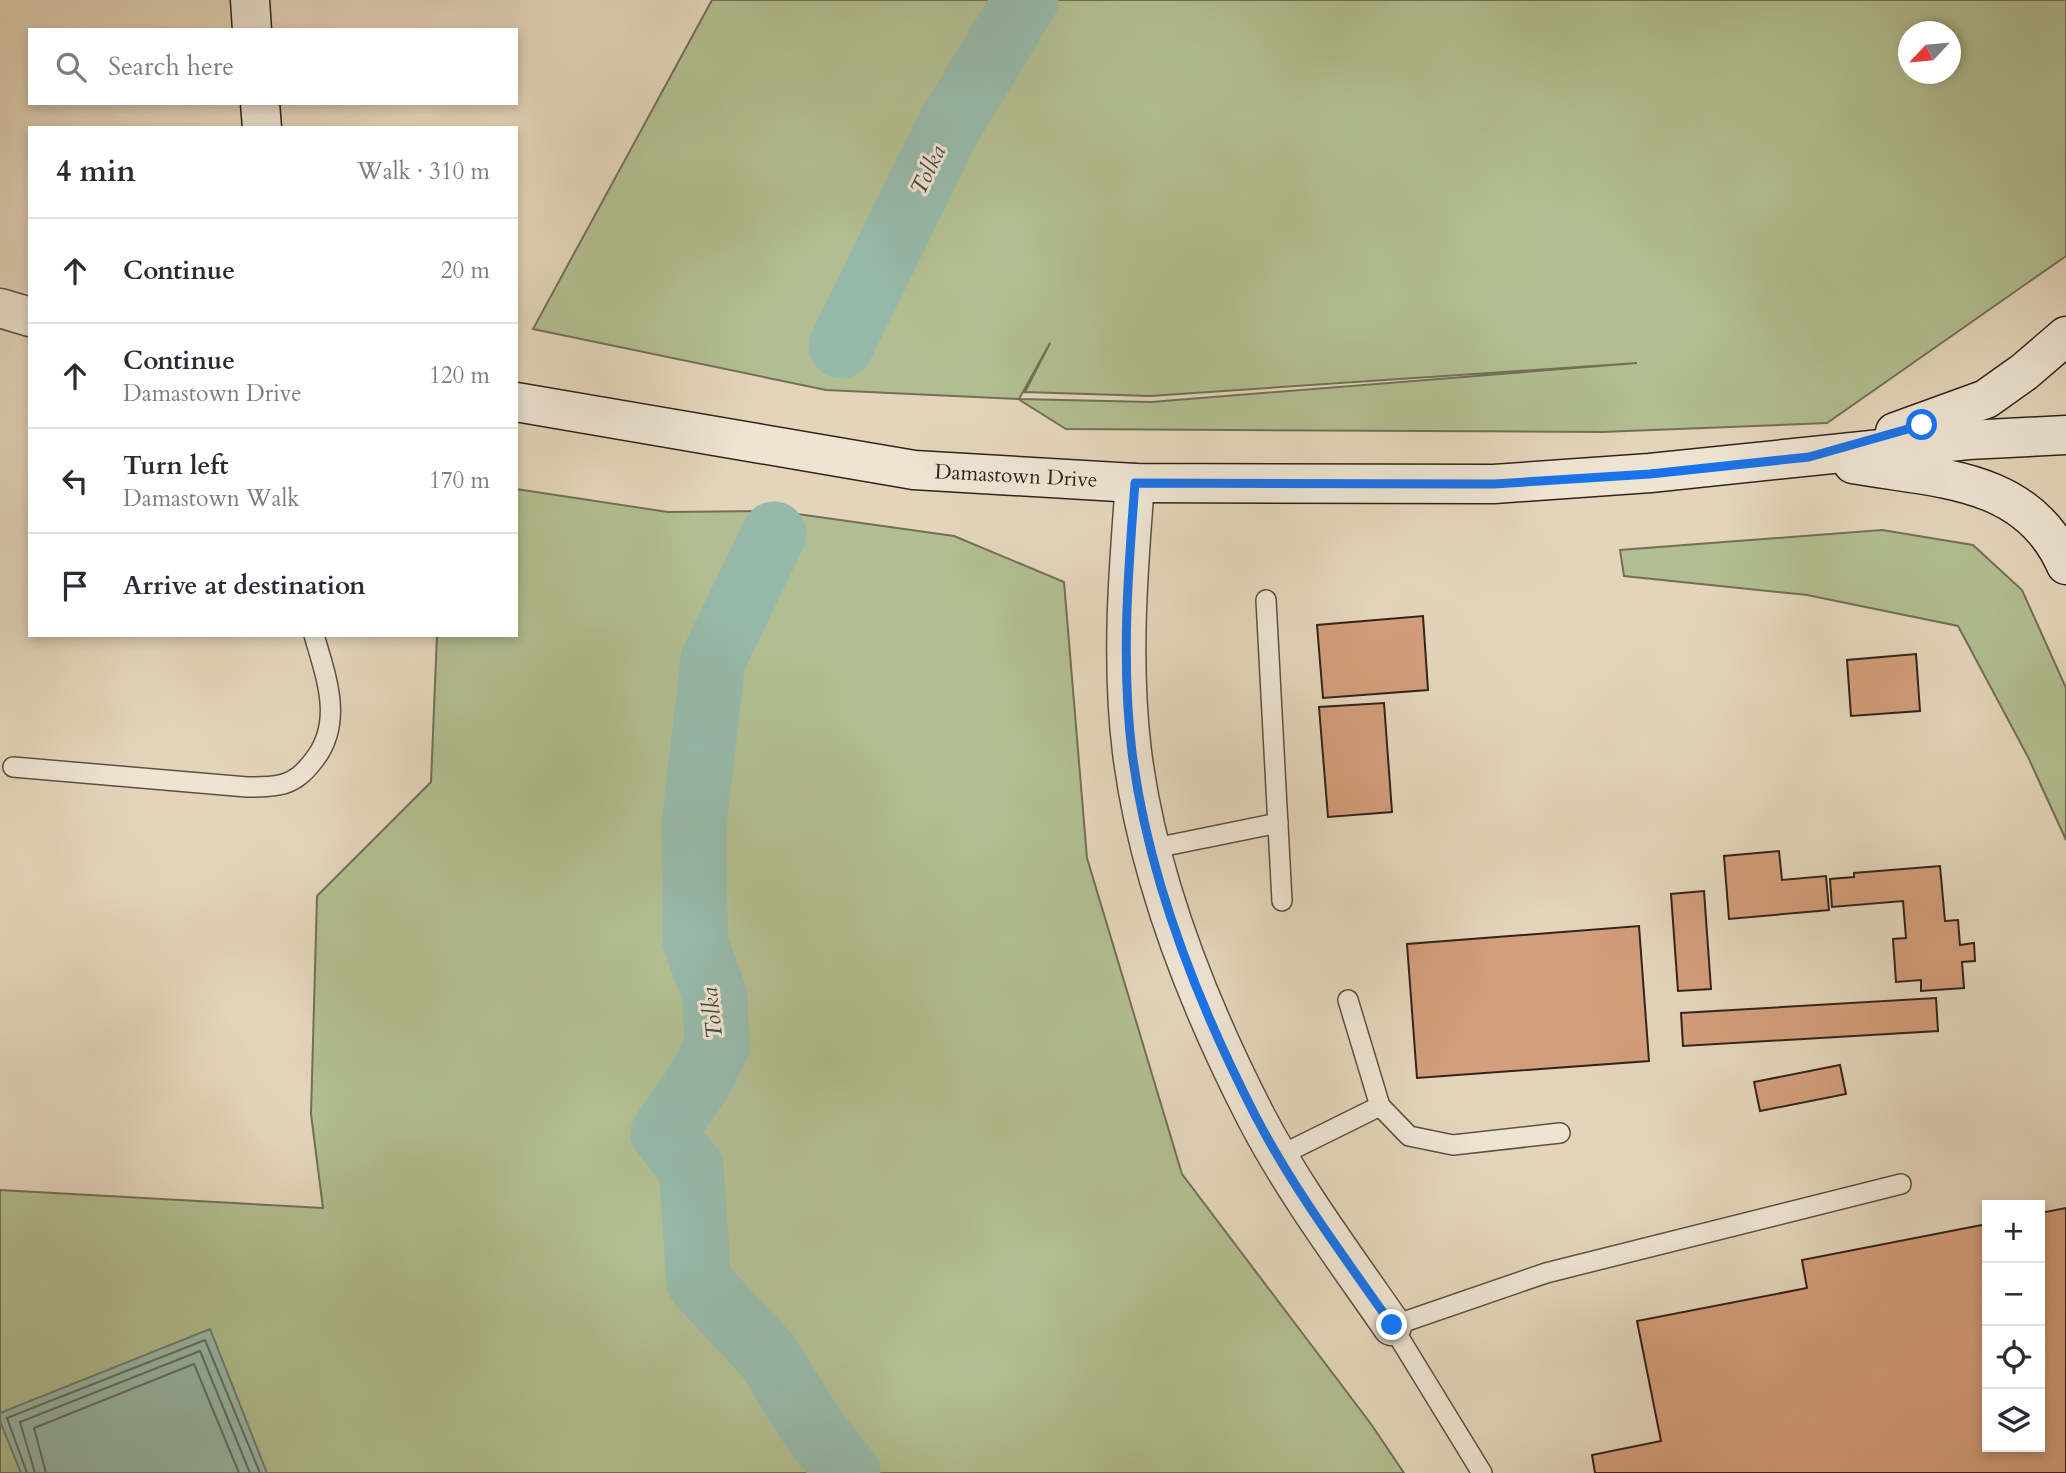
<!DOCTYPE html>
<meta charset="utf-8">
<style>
body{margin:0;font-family:Cardo,serif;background:#f2f2f3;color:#2b2b33}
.controls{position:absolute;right:21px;bottom:21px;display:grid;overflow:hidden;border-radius:0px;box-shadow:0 4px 10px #0003}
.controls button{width:63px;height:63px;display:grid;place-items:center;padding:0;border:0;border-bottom:2px solid #e1e1e2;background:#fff;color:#2b2b33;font:35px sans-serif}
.compass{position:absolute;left:1898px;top:21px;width:63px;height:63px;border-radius:50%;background:#fff;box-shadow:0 4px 10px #0003;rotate:244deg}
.stop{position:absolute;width:21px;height:21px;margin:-16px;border:5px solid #1a73e8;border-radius:50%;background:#fff}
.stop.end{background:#1a73e8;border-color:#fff;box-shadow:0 2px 7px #0008}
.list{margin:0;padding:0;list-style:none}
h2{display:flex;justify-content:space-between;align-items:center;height:91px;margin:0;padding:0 28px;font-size:30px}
h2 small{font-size:23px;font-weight:400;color:#7c7c81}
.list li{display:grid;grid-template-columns:46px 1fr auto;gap:21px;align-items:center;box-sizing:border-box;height:105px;padding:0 28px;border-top:2px solid #e1e1e2}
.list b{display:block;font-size:26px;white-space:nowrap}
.list p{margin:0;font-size:23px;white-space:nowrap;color:#7c7c81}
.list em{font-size:23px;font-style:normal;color:#7c7c81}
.icon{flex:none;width:38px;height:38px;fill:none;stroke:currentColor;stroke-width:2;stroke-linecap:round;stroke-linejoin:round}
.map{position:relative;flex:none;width:2066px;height:1473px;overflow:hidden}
.search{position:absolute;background:#fff;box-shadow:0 4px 10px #0003;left:28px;top:28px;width:490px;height:77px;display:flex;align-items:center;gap:18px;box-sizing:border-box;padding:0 24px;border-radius:0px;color:#7c7c81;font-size:26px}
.panel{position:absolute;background:#fff;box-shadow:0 4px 10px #0003;left:28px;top:126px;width:490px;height:511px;border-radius:0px}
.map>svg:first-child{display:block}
</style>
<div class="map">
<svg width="2066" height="1473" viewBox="0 0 2066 1473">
<rect width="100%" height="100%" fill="#e4d5ba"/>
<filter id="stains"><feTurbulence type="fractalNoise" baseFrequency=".00286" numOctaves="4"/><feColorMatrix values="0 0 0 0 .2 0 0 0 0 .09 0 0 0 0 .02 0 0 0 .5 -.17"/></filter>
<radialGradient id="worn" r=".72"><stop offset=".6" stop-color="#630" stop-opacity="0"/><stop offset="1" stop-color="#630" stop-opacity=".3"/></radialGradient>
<g fill="#b2be91" stroke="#727057" stroke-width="2" fill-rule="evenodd">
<path d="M712,0H2066V256L1827,423L1602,432L1066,429L1018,399L826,390L533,329ZM1909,32H1951V74H1909ZM1050,343L1025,392L1150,396L1637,363L1151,402L1019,399Z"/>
<path d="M516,489L668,512L776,511L954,536L1064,582L1087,858L1182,1174L1371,1424L1404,1473H0V1190L323,1208L311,1114L317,896L431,782L437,635H516Z"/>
<path d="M1882,530L1973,545L2022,590L2066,688V840L2028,757L1958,626L1807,595L1624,576L1620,550Z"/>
</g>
<path fill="#97b9a9" stroke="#6e7d71" stroke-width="2" d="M210,1329L267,1473H21L0,1421V1413Z"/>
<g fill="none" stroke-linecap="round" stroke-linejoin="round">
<g stroke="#646e63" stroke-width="2">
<path d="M27,1473L7,1418L205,1340L260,1473"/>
<path d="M35,1473L20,1422L200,1351L250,1473"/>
<path d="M46,1473L34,1428L194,1364L239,1473"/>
</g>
<g stroke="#97b9a9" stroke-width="65">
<path d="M841,346L948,128L1026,0"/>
<path d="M774,534L713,660L694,825L695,940L715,997L717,1047L698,1083L663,1133L691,1167L699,1282L768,1356L812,1427L848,1473"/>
</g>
</g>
<g fill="#d49d7b" stroke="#31231d" stroke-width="2">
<path d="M1423,616L1428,690L1323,698L1317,625Z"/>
<path d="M1916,654L1920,711L1851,716L1847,660Z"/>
<path d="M1384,703L1392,812L1328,817L1319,707Z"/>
<path d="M1779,851L1782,880L1826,876L1829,910L1729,919L1724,856Z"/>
<path d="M1940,866L1945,921L1958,920L1960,945L1974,943L1975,961L1962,962L1964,988L1921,991V980L1896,982L1893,939L1906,938L1903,901L1832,907L1830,879L1854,877V873Z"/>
<path d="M1704,891L1711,989L1678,991L1671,894Z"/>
<path d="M1639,926L1649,1061L1417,1078L1407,944Z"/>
<path d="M1936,998L1938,1031L1683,1046L1681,1013Z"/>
<path d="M1840,1065L1846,1094L1760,1111L1754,1082Z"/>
<path d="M2066,1208V1473H1595L1592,1455L1661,1441L1637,1321L1807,1288L1802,1260L1987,1224V1447H2040V1213Z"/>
</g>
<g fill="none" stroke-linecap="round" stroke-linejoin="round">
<g stroke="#5e5044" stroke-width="22">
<g id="lane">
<path d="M1266,600L1282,901"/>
<path d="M13,767L247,787C257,787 269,787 279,785C295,782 305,772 314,760C344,722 326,677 314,635"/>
<path d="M1150,849L1278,823"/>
<path d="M1348,1000L1380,1106L1409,1136L1453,1145L1560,1133"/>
<path d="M1279,1156L1380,1106"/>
<path d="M1482,1473L1392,1326L1546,1273L1901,1184"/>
</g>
</g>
<g stroke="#5e5044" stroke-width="41">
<g id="street">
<path d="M0,308L30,317"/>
<path d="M1135,483C1128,572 1121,663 1132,752C1148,879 1198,1004 1256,1117C1294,1190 1345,1258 1392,1326"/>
</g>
</g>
<g stroke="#31231d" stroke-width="41">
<g id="secondary">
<path d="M250,0L252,30"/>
<path d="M260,103L262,128"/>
<path d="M516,402L914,470L1135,483L1494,484L1650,473L1968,440L2066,435"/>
<path d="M1895,432L1986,399L2024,372L2066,336"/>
<path d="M1853,464C1936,479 2027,476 2066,565"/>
</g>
</g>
<use href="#lane" stroke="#ede4d2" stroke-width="19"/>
<use href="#street" stroke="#ede4d2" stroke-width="38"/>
<use href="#secondary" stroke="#ede4d2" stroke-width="38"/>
</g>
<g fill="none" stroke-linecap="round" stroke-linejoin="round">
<path stroke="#1a73e8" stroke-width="9" d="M1392,1325C1345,1258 1294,1190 1256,1117C1198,1004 1148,879 1132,752C1121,663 1128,572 1135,483L1494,484L1650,474L1809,457L1922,425"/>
</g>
<g text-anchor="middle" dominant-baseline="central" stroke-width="6" stroke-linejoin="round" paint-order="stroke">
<g font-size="21" fill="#31231d" stroke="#ede4d2">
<text transform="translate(1016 476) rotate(3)">Damastown Drive</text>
</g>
<g font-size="23" font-style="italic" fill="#4a4840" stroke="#ede4d2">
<text transform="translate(928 170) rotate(-64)">Tolka</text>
<text transform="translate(712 1013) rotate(-96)">Tolka</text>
</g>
</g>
<rect width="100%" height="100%" filter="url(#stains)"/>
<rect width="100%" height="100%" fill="url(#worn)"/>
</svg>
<div class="controls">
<button>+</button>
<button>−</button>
<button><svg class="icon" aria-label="locate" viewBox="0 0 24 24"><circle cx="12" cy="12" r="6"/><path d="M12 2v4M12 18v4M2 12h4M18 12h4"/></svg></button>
<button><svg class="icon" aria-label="layers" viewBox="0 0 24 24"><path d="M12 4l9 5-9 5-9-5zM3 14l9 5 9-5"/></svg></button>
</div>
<svg class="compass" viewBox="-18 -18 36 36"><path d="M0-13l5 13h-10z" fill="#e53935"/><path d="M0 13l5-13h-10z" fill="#7c7c81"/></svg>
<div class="stop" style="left:1922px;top:425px"></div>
<div class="stop end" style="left:1392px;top:1325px"></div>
<div class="search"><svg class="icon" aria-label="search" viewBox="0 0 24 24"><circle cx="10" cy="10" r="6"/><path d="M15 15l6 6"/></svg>Search here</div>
<section class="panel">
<h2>4 min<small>Walk · 310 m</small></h2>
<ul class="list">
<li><svg class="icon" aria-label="ahead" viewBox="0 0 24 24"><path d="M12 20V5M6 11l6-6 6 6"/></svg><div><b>Continue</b></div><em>20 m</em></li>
<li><svg class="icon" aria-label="ahead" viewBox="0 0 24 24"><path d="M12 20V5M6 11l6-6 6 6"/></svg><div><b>Continue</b><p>Damastown Drive</p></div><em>120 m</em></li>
<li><svg class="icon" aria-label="left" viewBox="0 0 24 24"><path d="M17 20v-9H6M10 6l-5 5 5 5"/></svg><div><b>Turn left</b><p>Damastown Walk</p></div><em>170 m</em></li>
<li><svg class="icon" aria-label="arrive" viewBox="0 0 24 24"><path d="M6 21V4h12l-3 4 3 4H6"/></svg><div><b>Arrive at destination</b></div></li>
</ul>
</section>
</div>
